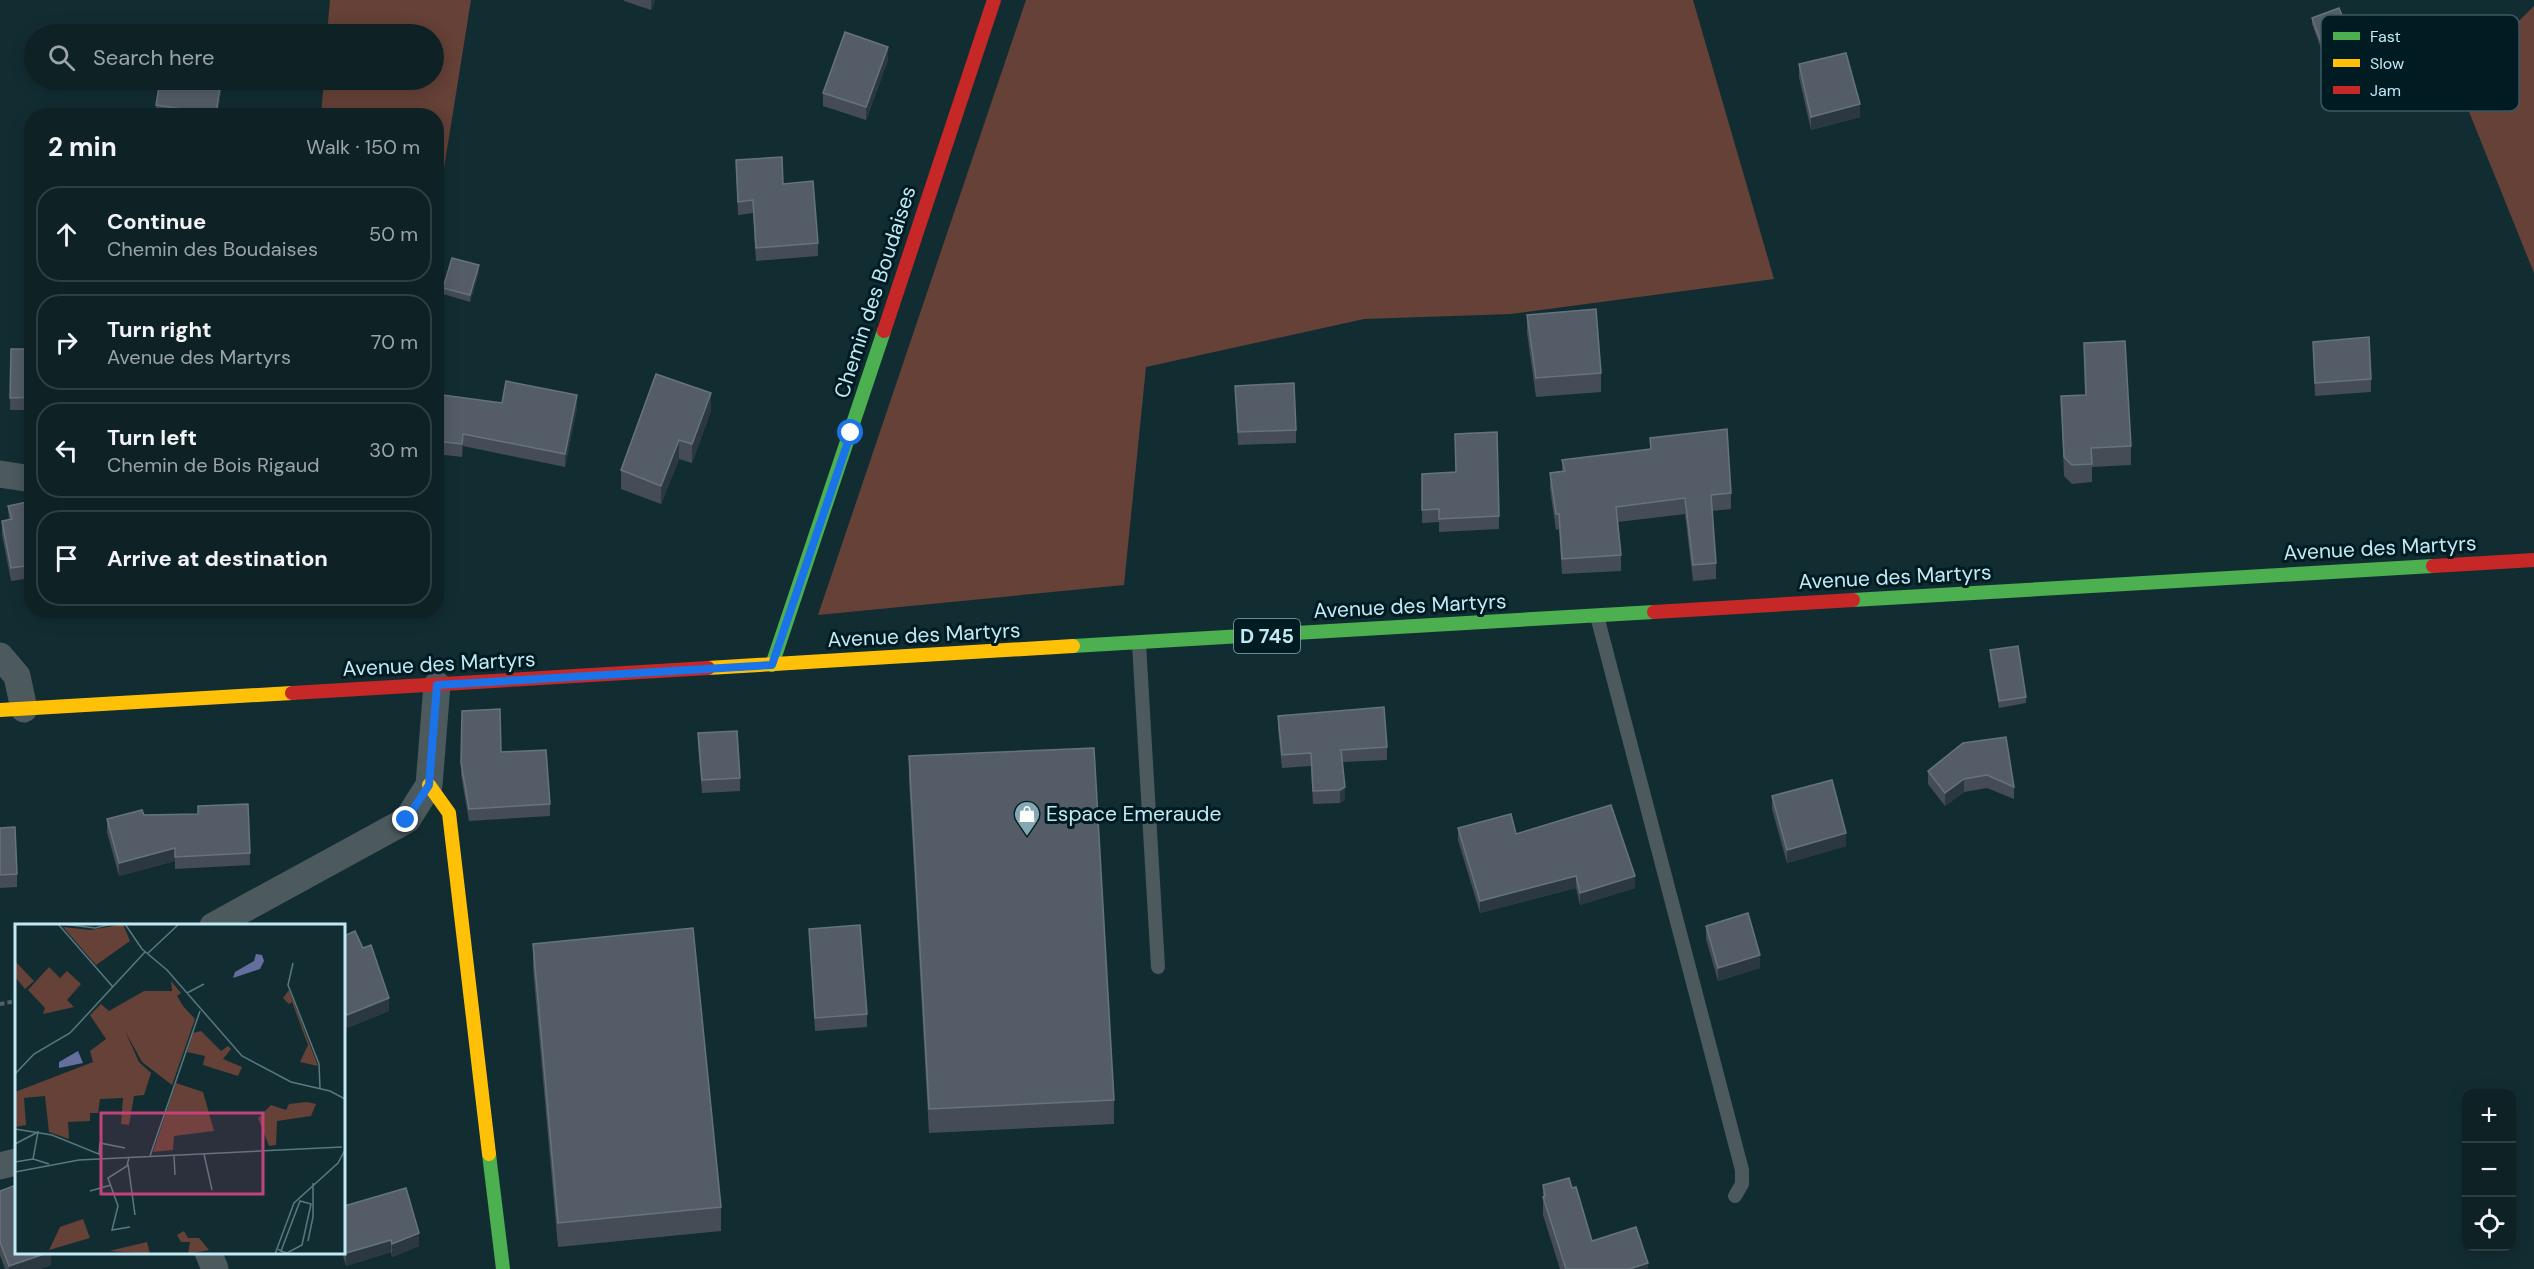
<!DOCTYPE html>
<meta charset="utf-8">
<style>
body{margin:0;font-family:"DM Sans",sans-serif;background:#1c2f32;color:#f1f3f6}
.controls{position:absolute;right:18px;bottom:18px;display:grid;overflow:hidden;border-radius:12px;box-shadow:0 3px 15px #0003}
.controls button{width:54px;height:54px;display:grid;place-items:center;padding:0;border:0;border-bottom:2px solid #2e3f43;background:#0e2226;color:#f1f3f6;font:30px sans-serif}
.stop{position:absolute;width:18px;height:18px;margin:-14px;border:4px solid #1a73e8;border-radius:50%;background:#fff}
.stop.end{background:#1a73e8;border-color:#fff;box-shadow:0 2px 6px #0008}
.list{margin:0;padding:0;list-style:none}
h2{display:flex;justify-content:space-between;align-items:center;height:78px;margin:0;padding:0 24px;font-size:26px}
h2 small{font-size:20px;font-weight:400;color:#9ba4a7}
.list li{display:grid;grid-template-columns:39px 1fr auto;gap:18px;align-items:center;box-sizing:border-box;height:96px;margin:0 12px 12px;padding:0 12px;border:2px solid #2e3f43;border-radius:24px}
.list b{display:block;font-size:22px;white-space:nowrap}
.list p{margin:0;font-size:20px;white-space:nowrap;color:#9ba4a7}
.list em{font-size:20px;font-style:normal;color:#9ba4a7}
.icon{flex:none;width:33px;height:33px;fill:none;stroke:currentColor;stroke-width:2;stroke-linecap:round;stroke-linejoin:round}
.map{position:relative;flex:none;width:2534px;height:1269px;overflow:hidden}
.search{position:absolute;background:#0e2226;box-shadow:0 3px 15px #0003;left:24px;top:24px;width:420px;height:66px;display:flex;align-items:center;gap:15px;box-sizing:border-box;padding:0 21px;border-radius:33px;color:#9ba4a7;font-size:22px}
.panel{position:absolute;background:#0e2226;box-shadow:0 3px 15px #0003;left:24px;top:108px;width:420px;height:510px;border-radius:24px}
.map>svg:first-child{display:block}
</style>
<div class="map">
<svg width="2534" height="1269" viewBox="0 0 2534 1269">
<rect width="100%" height="100%" fill="#122d32"/>
<g fill="#654137">
<path d="M330,0H471L441,187H437L436,116L321,115L324,80H434V34H327Z"/>
<path d="M1026,0H1693L1774,279L1511,314L1364,319L1146,367L1124,585L818,615Z"/>
<path d="M2534,6V273L2457,82Z"/>
</g>
<g fill="none" stroke-linecap="round" stroke-linejoin="round">
<path stroke="#526165" stroke-width="4" stroke-dasharray="4.5 3" stroke-linecap="butt" d="M0,1004L16,1001"/>
<g stroke="#4c5a5d" stroke-width="14">
<path d="M1597,616L1742,1170V1184L1735,1196"/>
<path d="M1139,644L1158,967"/>
</g>
<g stroke="#4c5a5d" stroke-width="27">
<path d="M0,474L32,479"/>
<path d="M0,656L17,676L24,709"/>
<path d="M213,926L407,820L429,785L437,685"/>
<path d="M0,1166L16,1162"/>
<path d="M208,1252L215,1269"/>
</g>
<g stroke="#4caf50" stroke-width="14">
<path d="M1853,600L2433,566"/>
<path d="M1073,646L1654,612"/>
<path d="M772,665L884,331"/>
<path d="M489,1154L503,1269"/>
</g>
<g stroke="#ffc107" stroke-width="14">
<path d="M708,668L1073,646"/>
<path d="M0,710L292,693"/>
<path d="M429,785L449,813L489,1154"/>
</g>
<g stroke="#c62828" stroke-width="14">
<path d="M884,331L994,0"/>
<path d="M2433,566L2534,560"/>
<path d="M1654,612L1853,600"/>
<path d="M292,693L708,668"/>
</g>
</g>
<g fill="#464c56">
<path d="M624,0H655L651,10L624,1Z"/>
<path d="M2312,18L2354,51L2326,62L2312,24Z"/>
<path d="M888,60L866,120L823,106V93Z"/>
<path d="M1799,64L1860,117L1811,130L1799,77Z"/>
<path d="M223,80L217,116H156V105Z"/>
<path d="M736,160L783,184L818,243V256L756,261L753,213L738,215Z"/>
<path d="M479,272L470,302L443,294V288Z"/>
<path d="M1527,315L1601,373V392L1536,397L1527,333Z"/>
<path d="M2313,342L2371,379V392L2315,396Z"/>
<path d="M2084,343L2131,446V465L2092,467V482L2072,484L2064,476L2061,396L2085,395Z"/>
<path d="M11,349H32V410H10Z"/>
<path d="M1235,386L1296,430V443L1238,445Z"/>
<path d="M436,394L502,403L577,408L565,467L463,446L462,457L436,454Z"/>
<path d="M711,411L692,463L679,459L661,504L621,489V470Z"/>
<path d="M1650,438L1731,493V509L1712,511L1716,563V579L1693,581L1685,514L1618,522L1621,555V571L1562,574L1559,529L1556,530L1550,489V473L1562,471V460L1650,449Z"/>
<path d="M1422,474L1499,516V529L1439,532V522L1422,523Z"/>
<path d="M32,501V578L11,581L2,534V521L9,520L8,506Z"/>
<path d="M1990,650L2026,697V703L1999,708L1990,657Z"/>
<path d="M462,711L501,752L550,804V816L469,821L461,775Z"/>
<path d="M1278,716L1387,747V760L1343,762L1345,800L1340,803L1313,804L1311,766L1282,768L1278,729Z"/>
<path d="M698,733L740,778V791L702,793L698,746Z"/>
<path d="M1963,743L2014,787V799L1987,788L1964,792L1945,806L1928,784V771Z"/>
<path d="M909,756L1114,1100V1124L929,1133L909,780Z"/>
<path d="M1772,796L1846,846L1787,863L1772,809Z"/>
<path d="M144,815L250,853V865L175,869V861L119,876L107,832V819Z"/>
<path d="M0,828L17,874V887L0,888Z"/>
<path d="M1458,828L1516,834L1635,888L1580,905L1576,888L1480,913L1458,840Z"/>
<path d="M1706,926L1760,968L1718,981L1706,939Z"/>
<path d="M809,929L867,1014V1027L815,1031Z"/>
<path d="M344,936L389,1011L347,1028L344,1018Z"/>
<path d="M533,944L721,1207V1231L558,1247L533,968Z"/>
<path d="M1543,1185L1572,1188L1592,1241L1648,1269H1560L1543,1215Z"/>
<path d="M0,1191L16,1252L51,1265L39,1269H5L0,1255Z"/>
<path d="M344,1206L419,1246L392,1257L391,1252L346,1266L342,1252H344Z"/>
</g>
<g fill="#2c3840">
<path d="M651,0H655L651,10Z"/>
<path d="M2354,45V51L2326,62V56Z"/>
<path d="M888,47V60L866,120V107Z"/>
<path d="M221,80H223L217,116H216Z"/>
<path d="M1860,104V117L1811,130V117Z"/>
<path d="M479,265V272L470,302V295Z"/>
<path d="M711,393V411L692,463V444Z"/>
<path d="M577,395V408L565,467V454Z"/>
<path d="M463,434V446L462,457V444Z"/>
<path d="M679,440V459L661,504V486Z"/>
<path d="M1964,779V792L1945,806V793Z"/>
<path d="M1345,787V800L1340,803V790Z"/>
<path d="M1846,833V846L1787,863V850Z"/>
<path d="M175,848V861L119,876V863Z"/>
<path d="M1576,876V888L1480,913V901Z"/>
<path d="M1635,876V888L1580,905V893Z"/>
<path d="M1760,955V968L1718,981V968Z"/>
<path d="M389,998V1011L347,1028V1015Z"/>
<path d="M419,1233V1246L392,1257V1244Z"/>
<path d="M391,1240V1252L346,1266V1253Z"/>
<path d="M51,1252V1265L39,1269H9V1266Z"/>
<path d="M1648,1263V1269H1629Z"/>
</g>
<g fill="#545d67" stroke="#65737d" stroke-width="1.5">
<path d="M2339,8L2354,45L2326,56L2312,18Z"/>
<path d="M845,32L888,47L866,107L823,93Z"/>
<path d="M1846,53L1860,104L1811,117L1799,64Z"/>
<path d="M160,80H221L216,114L156,105Z"/>
<path d="M782,157L783,184L813,181L818,243L756,248L753,200L738,202L736,160Z"/>
<path d="M452,258L479,265L470,295L443,288Z"/>
<path d="M1596,309L1601,373L1536,378L1527,315Z"/>
<path d="M2369,337L2371,379L2315,383L2313,342Z"/>
<path d="M2125,341L2131,446L2091,448L2092,464L2072,465L2064,457L2061,396L2086,395L2084,343Z"/>
<path d="M11,349H32V397L10,398Z"/>
<path d="M656,374L711,393L692,444L679,440L661,486L621,470Z"/>
<path d="M506,381L577,395L565,454L463,434L462,444L436,441V394L502,403Z"/>
<path d="M1294,383L1296,430L1238,432L1235,386Z"/>
<path d="M1727,429L1731,493L1711,495L1716,563L1693,565L1685,498L1616,507L1621,555L1562,559L1559,514H1556L1550,473L1565,471L1562,460L1651,449L1650,438Z"/>
<path d="M1497,432L1499,516L1439,519V509L1422,510V474L1456,472L1455,434Z"/>
<path d="M32,501V565L11,568L2,521L12,519L8,506Z"/>
<path d="M2018,646L2026,697L1999,701L1990,650Z"/>
<path d="M1384,707L1387,747L1341,750L1345,787L1340,790L1313,791L1311,753L1282,755L1278,716Z"/>
<path d="M500,709L501,752L546,750L550,804L469,809L461,763L462,711Z"/>
<path d="M737,731L740,778L702,780L698,733Z"/>
<path d="M2006,737L2014,787L1987,775L1964,779L1945,793L1928,771L1963,743Z"/>
<path d="M1094,748L1114,1100L929,1109L909,756Z"/>
<path d="M1832,780L1846,833L1787,850L1772,796Z"/>
<path d="M248,804L250,853L175,857V848L119,863L107,819L142,810L144,815L198,814V806Z"/>
<path d="M1611,805L1635,876L1580,893L1576,876L1480,901L1458,828L1511,814L1516,834Z"/>
<path d="M15,827L17,874L0,875V828Z"/>
<path d="M1748,913L1760,955L1718,968L1706,926Z"/>
<path d="M860,925L867,1014L815,1018L809,929Z"/>
<path d="M693,928L721,1207L558,1223L533,944Z"/>
<path d="M355,931L363,948L371,945L389,998L347,1015L344,1006V936Z"/>
<path d="M1569,1178L1572,1188L1576,1187L1592,1241L1636,1227L1648,1263L1629,1269H1566L1543,1197L1545,1196L1543,1185Z"/>
<path d="M16,1185V1252H50L9,1266L0,1242V1191Z"/>
<path d="M406,1188L419,1233L392,1244L391,1240L346,1253L344,1245V1206Z"/>
</g>
<g fill="none" stroke-linecap="round" stroke-linejoin="round">
<path stroke="#1a73e8" stroke-width="8" d="M406,820L429,785L437,685L772,665L851,433"/>
</g>
<defs>
<g id="shop-pin" transform="scale(1.35)"><path d="M0 17L-7.5 6A9.5 9.5 0 1 1 7.5 6Z" fill="#84a8b1" stroke="#011b22"/><path d="M-5-2.5h2.3a2.7 3.5 0 0 1 5.4 0H5L5.5 6h-11ZM-1.5-2.5h3a1.5 2.3 0 0 0-3 0Z" fill="#fff"/></g>
</defs>
<g fill-rule="evenodd">
<use href="#shop-pin" x="1027" y="814"/>
</g>
<g text-anchor="middle" dominant-baseline="central" stroke-width="6" stroke-linejoin="round" paint-order="stroke">
<rect fill="#011b22" stroke="#88acb6" stroke-width="1.5" x="1234" y="619" width="66" height="34" rx="4.5"/>
<g font-size="20" font-weight="bold" fill="#c2eaf5">
<text x="1267" y="636">D 745</text>
</g>
<g font-size="21" fill="#c2eaf5" stroke="#011b22">
<text transform="translate(875 292) rotate(-72)">Chemin des Boudaises</text>
<text transform="translate(2380 548) rotate(-3)">Avenue des Martyrs</text>
<text transform="translate(1895 577) rotate(-3)">Avenue des Martyrs</text>
<text transform="translate(1410 606) rotate(-3)">Avenue des Martyrs</text>
<text transform="translate(924 635) rotate(-3)">Avenue des Martyrs</text>
<text transform="translate(439 664) rotate(-3)">Avenue des Martyrs</text>
</g>
<g font-size="21" fill="#c2eaf5" stroke="#011b22" text-anchor="start">
<text x="1046" y="814">Espace Emeraude</text>
</g>
</g>
<g transform="translate(15 924)">
<rect width="330" height="330" fill="#122d32"/>
<path d="M108,0L115,17L81,41L48,3L76,6ZM0,37L19,57L10,65L0,53ZM34,43L45,54L52,47L66,60L52,76L59,83L28,90L30,84L13,66ZM156,57L166,69L162,72L168,82L180,95L157,161L127,138L110,107L124,138L136,149L129,171L119,172L114,201L106,200L108,174L85,175L83,189H75V197L53,198L54,215L34,208L30,172L9,174L11,201L0,203V168L78,138L75,127L91,115L75,91L86,80L94,87L129,67H157ZM274,66L303,142L285,138L293,121L277,78L274,80L268,74ZM186,107L206,127L213,122L216,125L208,135L227,143L223,152L188,141L190,132L172,128L178,109ZM161,159L188,168L199,207L159,212L158,226L138,228ZM292,178L301,180L296,192L262,197L261,221L254,222L243,194L256,181L271,186L274,180ZM68,295L75,314L34,326L45,303ZM169,307L173,314H184L194,326L173,330L175,318H166L162,311ZM132,318L135,330L94,327Z" fill="#654137"/>
<path d="M241,30L247,31L249,37L245,45L218,54L220,48L239,37ZM63,127L68,139L44,144V138Z" fill="#646fa0"/>
<path fill="none" stroke="#587980" stroke-width="1.5" d="M43,0L98,63M47,0L80,4L97,0M110,0L127,25L152,46L227,132L276,158L315,167L330,175M132,30L164,0M278,39L273,61L304,140L305,164M172,69L189,60M0,150L19,130L55,109L130,28M0,205L37,211L84,230L87,234M0,220L23,208L18,235L34,240M84,230L85,219L110,224M189,230L197,266M135,232L185,87M159,232L160,251M114,233L112,242L93,254L103,282L97,306L115,303M0,238L18,235M113,240L120,291M0,248L64,236L327,223M75,267L96,261M293,317L298,293V259M263,325L266,327L272,329L287,321L296,280L285,277L266,327M260,330L279,279L323,239L330,226"/>
<path fill="#c2427a" fill-opacity="0.15" stroke="#c2427a" stroke-width="3" d="M86,189H248V270H86Z"/>
<rect width="330" height="330" fill="none" stroke="#c2eaf5" stroke-width="3"/>
</g>
<rect x="2321" y="15" width="198" height="96" rx="9" fill="#011b22" stroke="#3b5961" stroke-width="1.5"/>
<rect x="2333" y="32" width="27" height="8" fill="#4caf50"/>
<rect x="2333" y="59" width="27" height="8" fill="#ffc107"/>
<rect x="2333" y="86" width="27" height="8" fill="#c62828"/>
<g font-size="16" fill="#c2eaf5">
<text x="2370" y="42">Fast</text>
<text x="2370" y="69">Slow</text>
<text x="2370" y="96">Jam</text>
</g>
</svg>
<div class="controls">
<button>+</button>
<button>−</button>
<button><svg class="icon" aria-label="locate" viewBox="0 0 24 24"><circle cx="12" cy="12" r="6"/><path d="M12 2v4M12 18v4M2 12h4M18 12h4"/></svg></button>
</div>
<div class="stop" style="left:851px;top:433px"></div>
<div class="stop end" style="left:406px;top:820px"></div>
<div class="search"><svg class="icon" aria-label="search" viewBox="0 0 24 24"><circle cx="10" cy="10" r="6"/><path d="M15 15l6 6"/></svg>Search here</div>
<section class="panel">
<h2>2 min<small>Walk · 150 m</small></h2>
<ul class="list">
<li><svg class="icon" aria-label="ahead" viewBox="0 0 24 24"><path d="M12 20V5M6 11l6-6 6 6"/></svg><div><b>Continue</b><p>Chemin des Boudaises</p></div><em>50 m</em></li>
<li><svg class="icon" aria-label="right" viewBox="0 0 24 24"><path d="M7 20v-9h11M14 6l5 5-5 5"/></svg><div><b>Turn right</b><p>Avenue des Martyrs</p></div><em>70 m</em></li>
<li><svg class="icon" aria-label="left" viewBox="0 0 24 24"><path d="M17 20v-9H6M10 6l-5 5 5 5"/></svg><div><b>Turn left</b><p>Chemin de Bois Rigaud</p></div><em>30 m</em></li>
<li><svg class="icon" aria-label="arrive" viewBox="0 0 24 24"><path d="M6 21V4h12l-3 4 3 4H6"/></svg><div><b>Arrive at destination</b></div></li>
</ul>
</section>
</div>
